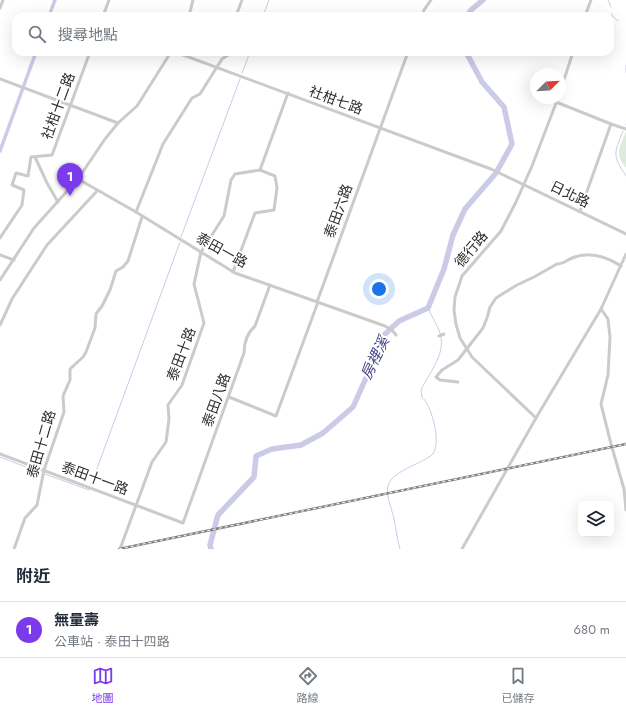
<!DOCTYPE html>
<html lang="zh-TW">
<meta charset="utf-8">
<style>
body{margin:0;font-family:Jost,"Noto Sans TC",sans-serif;background:#f2f2f3;color:#1f2937}
.controls{position:absolute;right:12px;bottom:12px;display:grid;overflow:hidden;border-radius:8px;box-shadow:0 4px 16px #0002}
.controls button{width:36px;height:36px;display:grid;place-items:center;padding:0;border:0;border-bottom:1px solid #e0e1e3;background:#fff;color:#1f2937;font:20px sans-serif}
.compass{position:absolute;left:530px;top:68px;width:36px;height:36px;border-radius:50%;background:#fff;box-shadow:0 4px 16px #0002;rotate:66deg}
.you{position:absolute;left:379px;top:289px;width:14px;height:14px;margin:-10px;border:3px solid #fff;border-radius:50%;background:#1a73e8;box-shadow:0 0 0 6px #1a73e833}
.badge{display:grid;place-items:center;width:26px;height:26px;border-radius:50%;background:#7c3aed;color:#fff;font-size:13px;font-weight:700}
.pin{position:absolute;translate:-50% -33px;filter:drop-shadow(0 1px 2px #0008)}
.pin::after{content:'';position:absolute;top:21px;width:14px;height:12px;background:inherit;clip-path:polygon(0 0,100% 0,50% 100%)}
.list{margin:0;padding:0;list-style:none}
h2{display:flex;justify-content:space-between;align-items:center;height:52px;margin:0;padding:0 16px;font-size:17px}
h2 small{font-size:13px;font-weight:400;color:#747a83}
.list li{display:grid;grid-template-columns:26px 1fr auto;gap:12px;align-items:center;box-sizing:border-box;height:56px;padding:0 16px;border-top:1px solid #e0e1e3}
.list b{display:block;font-size:15px;white-space:nowrap}
.list p{margin:0;font-size:13px;white-space:nowrap;color:#747a83}
.list em{font-size:13px;font-style:normal;color:#747a83}
.icon{flex:none;width:22px;height:22px;fill:none;stroke:currentColor;stroke-width:2;stroke-linecap:round;stroke-linejoin:round}
.map{position:relative;flex:none;width:626px;height:549px;overflow:hidden}
.search{position:absolute;background:#fff;box-shadow:0 4px 16px #0002;left:12px;right:12px;top:12px;height:44px;display:flex;align-items:center;gap:10px;box-sizing:border-box;padding:0 14px;border-radius:12px;color:#747a83;font-size:15px}
.sheet{height:108px;background:#fff}
nav{display:flex;justify-content:space-around;align-items:center;box-sizing:border-box;height:56px;border-top:1px solid #e0e1e3;background:#fff;font-size:11px;color:#747a83}
nav a{display:grid;justify-items:center;gap:2px}
nav .on{color:#7c3aed}
.map>svg:first-child{display:block}
</style>
<div class="map">
<svg width="626" height="549" viewBox="0 0 626 549">
<rect width="100%" height="100%" fill="#fff"/>
<path fill="#ddeadd" d="M626,131V168C614,153 620,147 626,131Z"/>
<g fill="none" stroke-linecap="round" stroke-linejoin="round">
<g stroke="#cbcbe8" stroke-width="1">
<path d="M608,0L611,7"/>
<path d="M612,14V16L618,21"/>
<path d="M263,16L269,0"/>
<path d="M626,65V72"/>
<path d="M242,73L250,52"/>
<path d="M626,125V124"/>
<path d="M623,131C614,154 612,155 626,176"/>
<path d="M181,237L240,79"/>
<path d="M0,457L26,467"/>
<path d="M31,469L41,472"/>
<path d="M45,474L89,490"/>
<path d="M91,485L180,242"/>
<path d="M400,549C397,539 396,529 394,519C392,509 384,492 389,483C390,481 393,477 395,476C406,467 421,463 432,455C442,444 432,406 422,397L421,390C430,371 448,352 439,330C436,323 431,315 428,308"/>
</g>
<g stroke="#cbcbe8" stroke-width="3.5">
<path d="M49,16L55,0"/>
<path d="M0,151L36,52"/>
</g>
<g stroke="#cbcbe8" stroke-width="5.5">
<path d="M467,16L471,10L483,0"/>
<path d="M211,549L210,545L218,515L254,477L256,456L272,449L301,445L323,433L353,407L370,369L383,336L399,321L428,308L444,269L453,235L465,209L496,173L512,144L504,107L482,82L466,52"/>
</g>
<g stroke="#cbcbcb" stroke-width="3">
<path d="M0,8L3,0"/>
<path d="M103,16L109,0"/>
<path d="M189,16L193,0"/>
<path d="M236,16L242,0"/>
<path d="M422,16L424,10L431,0"/>
<path d="M585,16L591,0"/>
<path d="M175,52L491,169L626,234"/>
<path d="M0,79L118,123"/>
<path d="M560,92L573,52"/>
<path d="M556,102L611,124L626,129"/>
<path d="M35,157L47,183L58,202"/>
<path d="M78,179L136,212L235,273L385,326L392,330L396,335"/>
<path d="M580,211L611,124"/>
<path d="M136,212L163,144L192,98L200,94L222,59L233,52"/>
<path d="M0,238L22,205L24,190L12,185L16,173L28,176L31,157L52,155L90,52"/>
<path d="M0,255L14,260"/>
<path d="M233,272L255,213L274,210L277,188L275,176L260,170"/>
<path d="M0,280L34,228L78,179L105,139L118,123L137,106L171,52"/>
<path d="M317,302L408,52"/>
<path d="M601,309L608,319L610,337L608,375L601,404L611,444L624,489L626,510"/>
<path d="M0,325L12,299L47,245L97,191"/>
<path d="M439,336L444,334"/>
<path d="M458,382L440,380L436,377L442,370L458,360L483,328L487,318L490,307L496,298L517,285L534,277L557,264C563,264 567,260 572,258C589,251 607,257 621,266"/>
<path d="M229,397L276,416L318,302"/>
<path d="M536,418L472,357L460,338L456,324L454,310L455,297L462,276L501,231L516,202L532,166L558,98"/>
<path d="M0,454L183,523L244,353C244,343 247,333 255,326L270,285"/>
<path d="M14,549L25,518L37,505L44,470L64,412L63,396L70,380V369L83,357L86,352L95,328L96,314L102,306L110,290L116,271L123,267L128,261L142,217"/>
<path d="M120,549L152,462L166,442L169,419L168,405L182,385L204,323L194,284L201,252L224,216L231,180L235,174L260,170L288,93"/>
<path d="M462,549L536,418L601,309L626,254"/>
</g>
<g stroke="#838383" stroke-width="2.5">
<path id="rail" d="M119,549L626,444"/>
</g>
<use href="#rail" stroke="#fff" stroke-width="1" stroke-dasharray="3" stroke-linecap="butt"/>
</g>
<g text-anchor="middle" dominant-baseline="central" stroke-width="4" stroke-linejoin="round" paint-order="stroke">
<g font-size="14" fill="#2e2e2e" stroke="#fff">
<text transform="translate(336 100) rotate(20)">社柑七路</text>
<text transform="translate(58 106) rotate(-70)">社柑十二路</text>
<text transform="translate(570 194) rotate(26)">日北路</text>
<text transform="translate(338 211) rotate(-70)">泰田六路</text>
<text transform="translate(471 249) rotate(-50)">德行路</text>
<text transform="translate(222 250) rotate(29)">泰田一路</text>
<text transform="translate(181 354) rotate(-69)">泰田十路</text>
<text transform="translate(216 400) rotate(-70)">泰田八路</text>
<text transform="translate(41 444) rotate(-74)">泰田十二路</text>
<text transform="translate(95 478) rotate(20)">泰田十一路</text>
</g>
<g font-size="15" font-style="italic" fill="#444587" stroke="#fff">
<text transform="translate(375 358) rotate(-64)">房裡溪</text>
</g>
</g>
</svg>
<div class="controls">
<button><svg class="icon" aria-label="layers" viewBox="0 0 24 24"><path d="M12 4l9 5-9 5-9-5zM3 14l9 5 9-5"/></svg></button>
</div>
<svg class="compass" viewBox="-18 -18 36 36"><path d="M0-13l5 13h-10z" fill="#e53935"/><path d="M0 13l5-13h-10z" fill="#747a83"/></svg>
<div class="you"></div>
<div class="pin badge" style="left:70px;top:196px">1</div>
<div class="search"><svg class="icon" aria-label="search" viewBox="0 0 24 24"><circle cx="10" cy="10" r="6"/><path d="M15 15l6 6"/></svg>搜尋地點</div>
</div>
<section class="sheet">
<h2>附近<small></small></h2>
<ul class="list">
<li><span class="badge">1</span><div><b>無量壽</b><p>公車站 · 泰田十四路</p></div><em>680 m</em></li>
</ul>
</section>
<nav>
<a class="on"><svg class="icon" aria-label="map" viewBox="0 0 24 24"><path d="M3 6l6-2 6 2 6-2v14l-6 2-6-2-6 2zM9 4v14M15 6v14"/></svg>地圖</a>
<a><svg class="icon" aria-label="directions" viewBox="0 0 24 24"><path d="M12 3l9 9-9 9-9-9zM9 14v-3h6M13 9l2 2-2 2"/></svg>路線</a>
<a><svg class="icon" aria-label="saved" viewBox="0 0 24 24"><path d="M7 4h10v16l-5-4-5 4z"/></svg>已儲存</a>
</nav>
